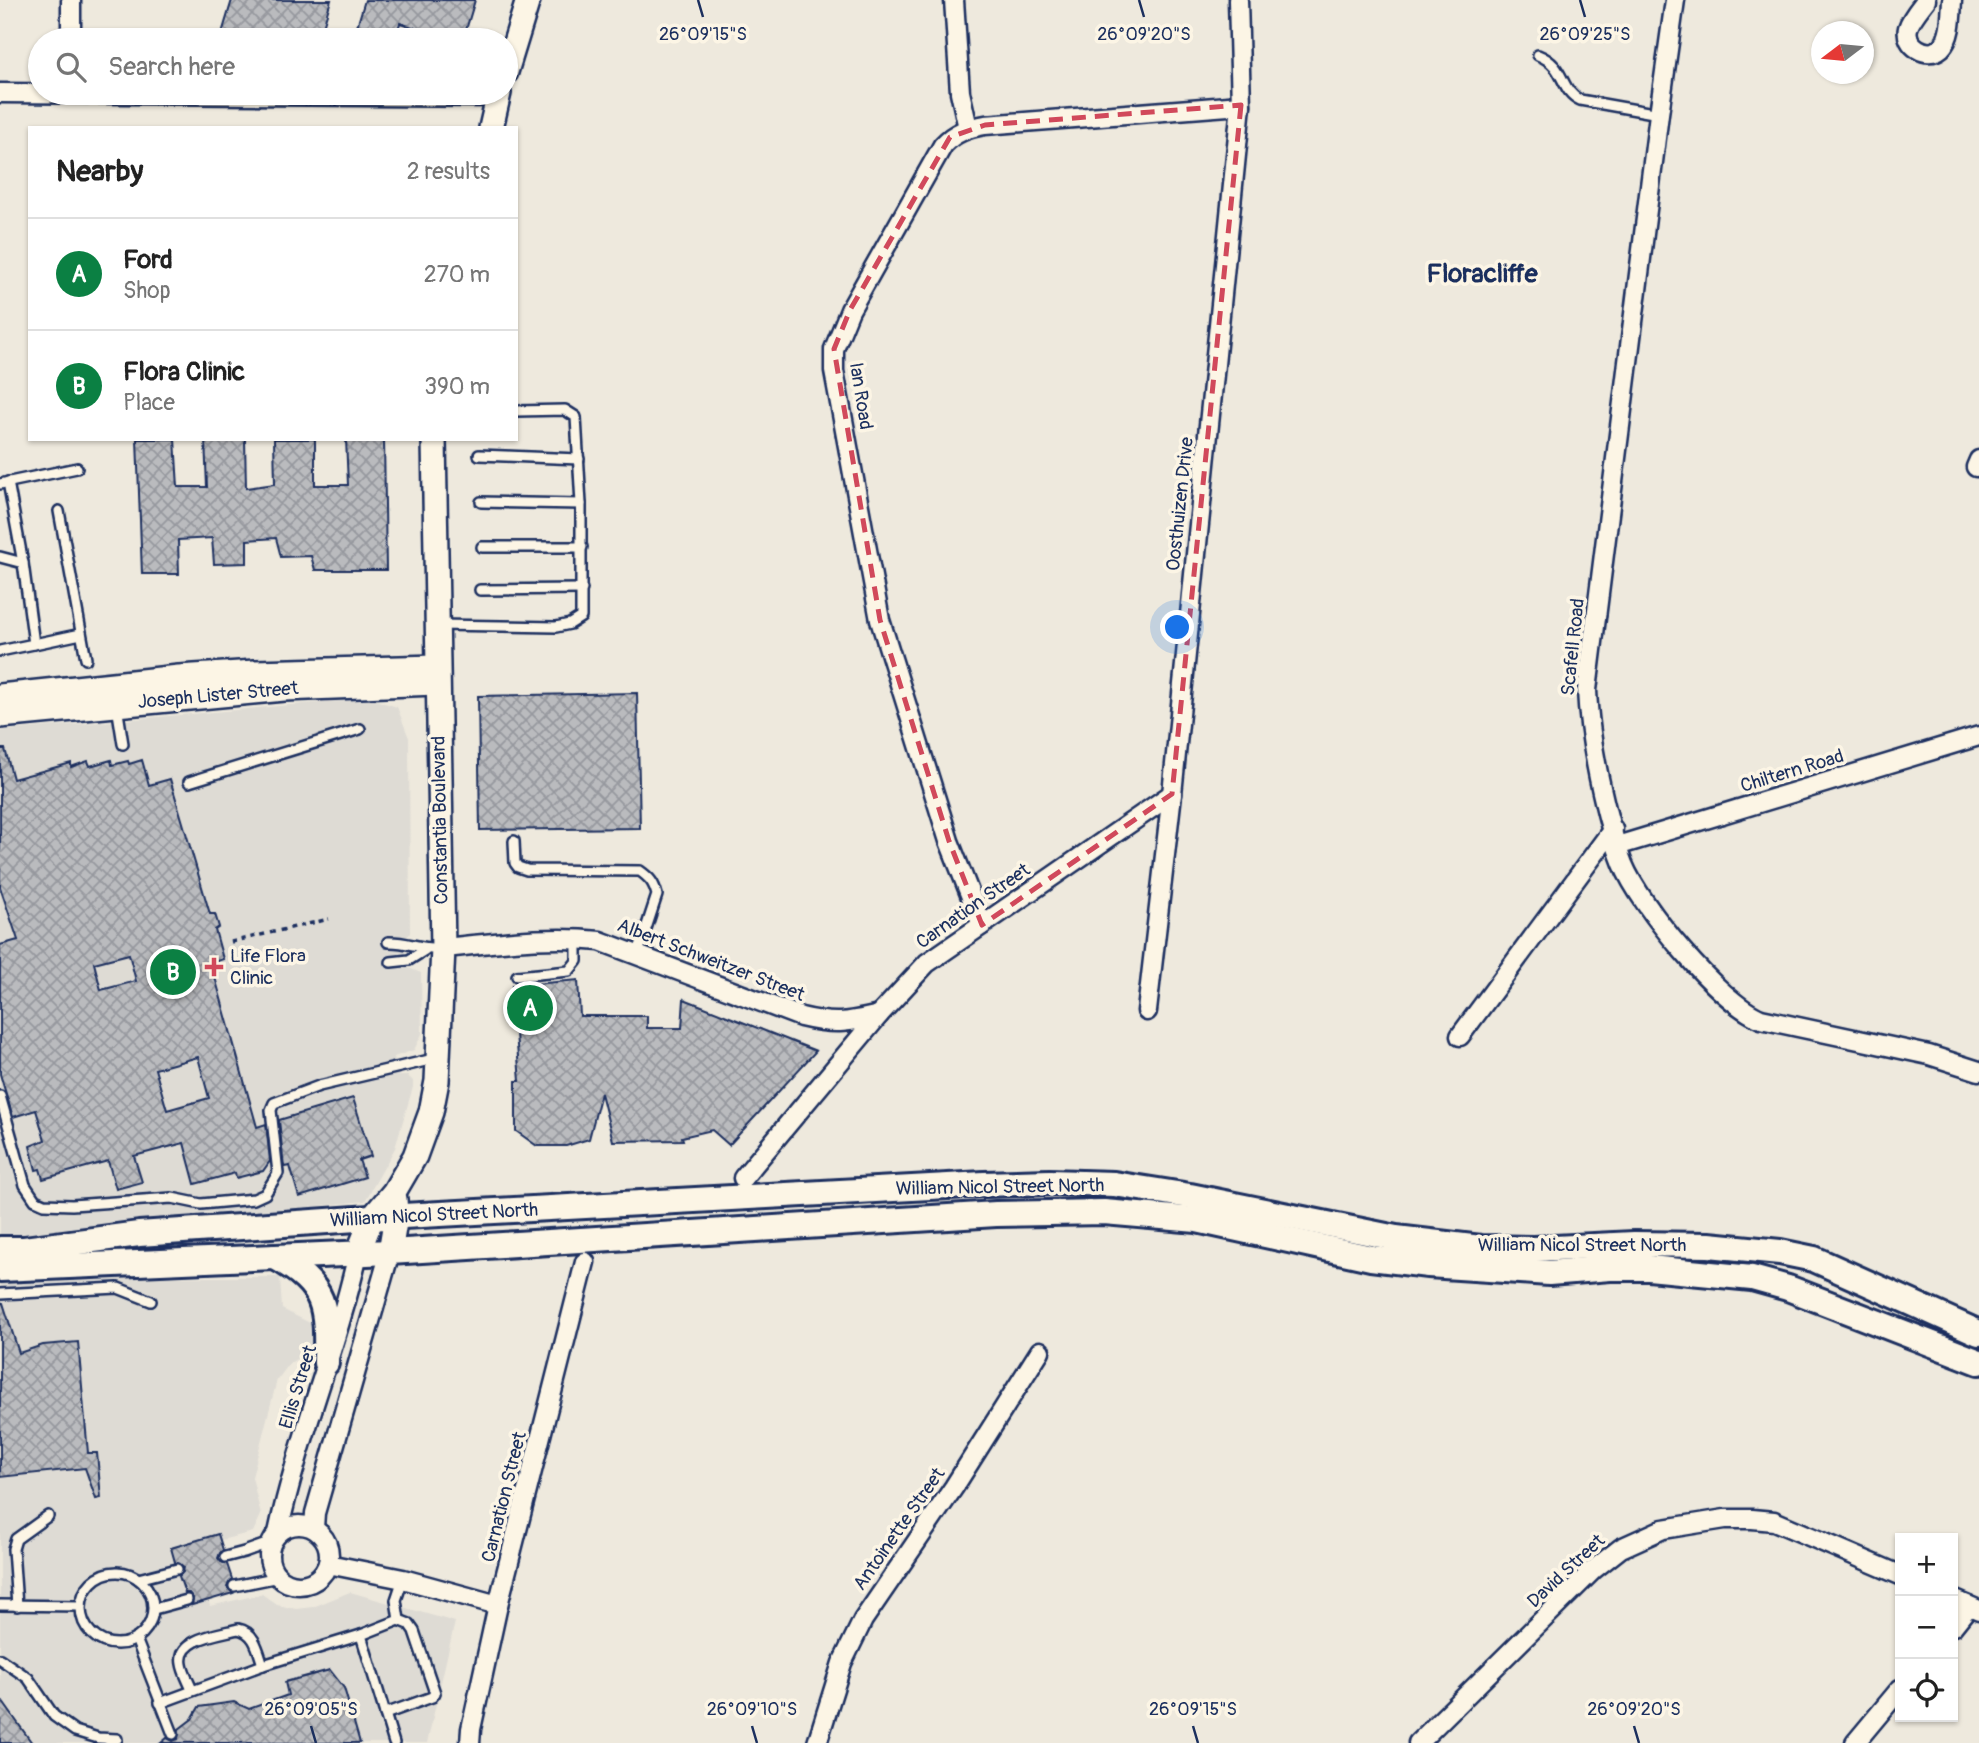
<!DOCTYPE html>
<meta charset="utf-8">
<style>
body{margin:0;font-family:Pangolin,sans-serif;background:#f6f6f6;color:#222}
.controls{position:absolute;right:21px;bottom:21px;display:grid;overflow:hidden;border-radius:0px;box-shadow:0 2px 5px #0004}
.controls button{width:63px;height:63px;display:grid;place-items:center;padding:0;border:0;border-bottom:2px solid #e0e0e0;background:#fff;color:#222;font:35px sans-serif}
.compass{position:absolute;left:1811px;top:21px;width:63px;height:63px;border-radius:50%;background:#fff;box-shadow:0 2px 5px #0004;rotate:254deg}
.you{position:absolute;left:1178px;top:628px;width:24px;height:24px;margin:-18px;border:5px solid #fff;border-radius:50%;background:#1a73e8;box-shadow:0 0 0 10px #1a73e833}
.badge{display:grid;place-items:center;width:46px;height:46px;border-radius:50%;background:#0b8043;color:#fff;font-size:23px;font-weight:700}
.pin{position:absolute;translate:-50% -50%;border:4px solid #fff;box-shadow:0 2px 7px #0006}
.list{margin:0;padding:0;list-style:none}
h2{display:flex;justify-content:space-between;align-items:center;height:91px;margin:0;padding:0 28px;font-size:30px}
h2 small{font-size:23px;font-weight:400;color:#767676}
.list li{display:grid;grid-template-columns:46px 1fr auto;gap:21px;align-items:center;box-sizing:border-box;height:112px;padding:0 28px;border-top:2px solid #e0e0e0}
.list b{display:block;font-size:26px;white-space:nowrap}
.list p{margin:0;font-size:23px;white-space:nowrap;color:#767676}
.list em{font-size:23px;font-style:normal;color:#767676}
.icon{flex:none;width:38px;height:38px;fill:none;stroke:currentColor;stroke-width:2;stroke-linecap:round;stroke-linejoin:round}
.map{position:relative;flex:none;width:1979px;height:1743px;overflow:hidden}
.search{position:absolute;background:#fff;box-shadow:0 2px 5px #0004;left:28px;top:28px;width:490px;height:77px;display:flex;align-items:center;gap:18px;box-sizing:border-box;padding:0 24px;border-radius:38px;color:#767676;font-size:26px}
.panel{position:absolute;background:#fff;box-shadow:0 2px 5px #0004;left:28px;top:126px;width:490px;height:315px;border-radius:0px}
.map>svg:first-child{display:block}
</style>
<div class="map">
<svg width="1979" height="1743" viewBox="0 0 1979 1743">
<defs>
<pattern id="building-cross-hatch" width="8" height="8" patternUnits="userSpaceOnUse" patternTransform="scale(1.75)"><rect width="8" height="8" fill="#babbbe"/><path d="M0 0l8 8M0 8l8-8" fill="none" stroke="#96989e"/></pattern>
</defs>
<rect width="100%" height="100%" fill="#eee9dd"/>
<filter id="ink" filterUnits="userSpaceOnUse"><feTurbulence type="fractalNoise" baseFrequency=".0143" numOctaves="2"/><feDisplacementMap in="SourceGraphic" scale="14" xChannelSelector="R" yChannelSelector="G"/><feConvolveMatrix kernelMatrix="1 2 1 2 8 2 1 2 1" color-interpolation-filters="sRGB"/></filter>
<g filter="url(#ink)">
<g fill="#dedbd4" fill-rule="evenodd">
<path d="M369,698L397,707L409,738L410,933L404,942L406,967L421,973L422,1034L414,1050L394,1057L399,1076H408L413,1081V1087L395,1148L365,1201L0,1240V731ZM352,1098L370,1156L359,1160L365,1176L300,1197L290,1166L283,1168L278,1153L287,1150L279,1120Z"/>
<path d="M52,1277H280L282,1309L310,1323L313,1349L290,1363L277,1380L252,1477L261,1515L253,1532L193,1547L210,1606L262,1594L277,1605L296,1609L313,1607L350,1592L455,1622L427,1743H0V1281Z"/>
</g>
<g fill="url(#building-cross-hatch)" stroke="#1b2f5e" stroke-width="2" fill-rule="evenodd">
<path d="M232,0H331L319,40H220Z"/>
<path d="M365,0H475L463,40H425L428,32L400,23L395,40H353Z"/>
<path d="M137,439H175L178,487H207L205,439H245L246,488L275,484L274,439H315V485H348L346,439H384L386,570H315L311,556L281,557L276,538L247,540V563L214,564L212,538L178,540L179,574H142Z"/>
<path d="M637,693L640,828L480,830L478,696Z"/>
<path d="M0,749H5L13,779L71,763V767L88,761L90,766L111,760L112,765L128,761L129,764L142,760L149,785L170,779L210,914H215L219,927L215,930L223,959L211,963L257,1127L266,1124L270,1161L263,1171L236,1178L235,1173L195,1184L184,1143L134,1156L142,1182L116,1189L108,1161L43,1179L40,1169L36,1170L30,1146L45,1140L36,1110L13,1117L0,1074V945L18,940L0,887ZM129,954L136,981L101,990L94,963ZM198,1057L209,1098L167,1110L155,1069Z"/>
<path d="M578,980L580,1016H647V1028H682L684,999L816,1051L729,1145L712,1130L682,1137L683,1140L613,1141L601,1093L589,1139L566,1146H537L516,1131V1081H520L512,986Z"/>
<path d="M353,1098L371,1156L359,1160L365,1177L299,1197L290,1166L284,1167L279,1120Z"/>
<path d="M0,1303H3L19,1353L43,1345L78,1342L88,1453H97L101,1498L96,1499L85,1468L0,1477Z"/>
<path d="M218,1534L223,1550L220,1553L218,1558L221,1562L227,1564L232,1579L227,1587L233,1593L192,1605L193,1598L189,1593H185L179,1576L183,1572L184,1567L175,1562L171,1548Z"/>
<path d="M330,1670L344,1688L360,1743H161L167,1738L173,1741L178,1739L179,1729L192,1719L199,1707L234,1702L249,1709L288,1695L285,1682Z"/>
<path d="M0,1698L32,1743H0Z"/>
</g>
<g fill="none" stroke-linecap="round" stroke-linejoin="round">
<g stroke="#1b2f5e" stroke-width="14">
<g id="service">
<path d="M1538,55C1566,66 1559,90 1580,100L1659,114"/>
<path d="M479,455L579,459"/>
<path d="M0,484L77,468"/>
<path d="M481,502L581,504"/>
<path d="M59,511L86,659"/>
<path d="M482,547H582"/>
<path d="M0,557L23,563"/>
<path d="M480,590L582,589"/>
<path d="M437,625L556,627L570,624L581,617V504L576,417L565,410L516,411"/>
<path d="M34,644L81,634"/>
<path d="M0,651L34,644L23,563L8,482"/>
<path d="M117,706L123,744"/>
<path d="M189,782L360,729"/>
<path d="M514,841L515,863L518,867L527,870L640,871C650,878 654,883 657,895L638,953"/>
<path d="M388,942C408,941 421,950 441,948"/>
<path d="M391,962L409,960L425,950"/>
<path d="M517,976L569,971L577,961V938"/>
<path d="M0,1096L25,1185L35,1200L44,1204L72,1205L172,1198L201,1204L254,1199L265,1194L278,1173L271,1110L274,1103L319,1086L438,1058"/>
<path d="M0,1294L118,1288L151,1301"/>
<path d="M225,1557L244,1552L272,1542"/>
<circle cx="117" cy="1608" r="36"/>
<path d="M138,1579L177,1569"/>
<path d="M234,1586L279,1577"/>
<path d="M0,1605L81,1606"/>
<path d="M17,1606L13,1549L16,1539L48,1516"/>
<path d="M154,1609L187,1600"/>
<path d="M136,1639L173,1734"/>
<path d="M0,1659L28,1678L54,1716L75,1731L98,1738L117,1739"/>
<path d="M192,1690C189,1682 183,1672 182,1664C177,1638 220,1634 238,1629C255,1632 258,1650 263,1665"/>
<path d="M160,1703L263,1665L361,1635"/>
<path d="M385,1714L432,1697L435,1693L414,1631L409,1624L399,1620"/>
<path d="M394,1743L361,1635L399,1620L396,1600L403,1579"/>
</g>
</g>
<g stroke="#1b2f5e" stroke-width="23">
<g id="minor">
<path d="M71,0V40"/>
<path d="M954,0L960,92L968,128"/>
<path d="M1675,0L1659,114L1587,690C1589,739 1605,818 1623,864C1640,906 1719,1002 1761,1019L1929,1055L1979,1071"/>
<path d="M1926,0C1920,8 1911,18 1908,28C1904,45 1927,60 1941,48C1952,37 1951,14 1952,0"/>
<path d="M0,93L498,97"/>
<path d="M1976,467L1979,460"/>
<path d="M1617,846L1979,736"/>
<path d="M982,925L949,841L880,620L834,371V349L850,310L943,145C955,132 968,128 985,125L1241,105"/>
<path d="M443,948C495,943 548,935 600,941L801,1017C834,1025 846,1023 879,1015"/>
<path d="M1147,1011L1172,794L1241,105L1238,0"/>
<path d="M1460,1036L1613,829"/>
<path d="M743,1178L879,1015L927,963L1172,794"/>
<circle cx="299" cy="1555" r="30"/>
<path d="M314,1528L315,1513L390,1252"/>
<path d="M278,1533C298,1438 337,1348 358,1253"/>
<path d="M328,1564L403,1579L498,1605"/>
<path d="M1953,1599L1979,1610"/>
<path d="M1953,1626L1969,1606"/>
<path d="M470,1743L471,1729L498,1605L585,1262"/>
<path d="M817,1743L842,1663L863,1620L954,1487L1040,1351"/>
<path d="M1418,1743L1593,1570L1621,1548L1663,1529L1725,1519H1752L1774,1521L1900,1575"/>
<path d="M1855,1743L1900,1689"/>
</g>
</g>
<g stroke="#1b2f5e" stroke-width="28">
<g id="tertiary">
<path d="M506,72L528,0"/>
<path d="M491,128L499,93"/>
<path d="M0,696L179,677L255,672L436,667"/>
<path d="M0,716L284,689L436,683"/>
<path d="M390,1252L396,1216L395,1199"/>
<path d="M358,1253L372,1218L394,1192L415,1156L431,1112L437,1081L443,948L434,439"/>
</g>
</g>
<g stroke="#1b2f5e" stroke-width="30">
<g id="secondary">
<path d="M0,1249H24L139,1234L385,1217L984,1184L1049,1182L1114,1184L1190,1196L1396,1238L1481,1248L1534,1249L1634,1244L1709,1245L1780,1252L1814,1259L1979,1333"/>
<path d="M275,1257C327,1286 327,1306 326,1363"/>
<path d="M0,1269L390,1252L996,1214L1104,1212L1197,1220L1371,1258L1428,1265L1549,1273L1610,1268H1649L1752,1278L1788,1288L1979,1362"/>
</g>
</g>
<path stroke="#1b2f5e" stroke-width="3.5" stroke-dasharray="5 5" stroke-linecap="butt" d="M231,942L329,919"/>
<use href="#service" stroke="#fcf5e5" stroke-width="9"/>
<use href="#minor" stroke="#fcf5e5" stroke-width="18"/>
<use href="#tertiary" stroke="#fcf5e5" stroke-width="23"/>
<use href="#secondary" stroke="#fcf5e5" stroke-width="24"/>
</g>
</g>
<path fill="none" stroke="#d1495b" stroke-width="5" stroke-dasharray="14 9" stroke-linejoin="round" d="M1241,105L1172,794L982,925L949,841L880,620L834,349L850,310L950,137L985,125Z"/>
<path fill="none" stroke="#1b2f5e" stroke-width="2.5" d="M698,0L703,17M1139,0L1144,17M1580,0L1585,17M311,1726L316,1743M752,1726L757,1743M1193,1726L1198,1743M1634,1726L1639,1743"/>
<path fill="#d1495b" stroke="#fcf5e5" stroke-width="2.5" d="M210.5 956.5h7v7h7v7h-7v7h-7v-7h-7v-7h7z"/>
<g text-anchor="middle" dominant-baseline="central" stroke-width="7" stroke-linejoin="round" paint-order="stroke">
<g font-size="19" fill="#1b2f5e" stroke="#fcf5e5">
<text transform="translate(861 396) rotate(81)">Ian Road</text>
<text transform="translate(1180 504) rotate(-84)">Oosthuizen Drive</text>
<text transform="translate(1573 647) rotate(-84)">Scafell Road</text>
<text transform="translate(218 695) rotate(-5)">Joseph Lister Street</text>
<text transform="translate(1792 771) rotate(-17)">Chiltern Road</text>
<text transform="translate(440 820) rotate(-91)">Constantia Boulevard</text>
<text transform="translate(973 906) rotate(-35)">Carnation Street</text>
<text transform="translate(711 960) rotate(21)">Albert Schweitzer Street</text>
<text transform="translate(1000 1187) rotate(-1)">William Nicol Street North</text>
<text transform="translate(434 1215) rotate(-3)">William Nicol Street North</text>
<text x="1582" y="1245">William Nicol Street North</text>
<text transform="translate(298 1387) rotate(-73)">Ellis Street</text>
<text transform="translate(504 1497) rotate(-76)">Carnation Street</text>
<text transform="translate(899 1529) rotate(-55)">Antoinette Street</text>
<text transform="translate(1566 1571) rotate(-43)">David Street</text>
</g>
<g font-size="19" fill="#1b2f5e" stroke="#fcf5e5" text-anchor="start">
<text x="230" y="956">Life Flora<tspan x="230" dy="22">Clinic</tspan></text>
</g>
<g font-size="26" font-weight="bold" fill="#1b2f5e" stroke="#fcf5e5">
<text x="1482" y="274">Floracliffe</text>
</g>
</g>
<g font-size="18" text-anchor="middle" fill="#1b2f5e" stroke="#fcf5e5" stroke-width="7" stroke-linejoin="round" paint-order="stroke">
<text x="703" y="40">26°09'15"S</text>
<text x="1144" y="40">26°09'20"S</text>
<text x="1585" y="40">26°09'25"S</text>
<text x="311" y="1715">26°09'05"S</text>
<text x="752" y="1715">26°09'10"S</text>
<text x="1193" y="1715">26°09'15"S</text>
<text x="1634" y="1715">26°09'20"S</text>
</g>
</svg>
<div class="controls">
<button>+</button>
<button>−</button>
<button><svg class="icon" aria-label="locate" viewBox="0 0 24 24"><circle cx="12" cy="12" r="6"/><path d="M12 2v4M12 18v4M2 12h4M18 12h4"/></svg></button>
</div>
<svg class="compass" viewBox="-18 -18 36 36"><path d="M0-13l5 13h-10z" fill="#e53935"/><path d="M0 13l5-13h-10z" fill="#767676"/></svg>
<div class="you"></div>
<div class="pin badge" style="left:530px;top:1008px">A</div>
<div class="pin badge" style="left:173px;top:972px">B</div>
<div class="search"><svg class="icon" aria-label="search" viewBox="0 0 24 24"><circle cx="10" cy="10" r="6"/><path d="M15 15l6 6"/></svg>Search here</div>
<section class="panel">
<h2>Nearby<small>2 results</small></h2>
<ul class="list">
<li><span class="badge">A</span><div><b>Ford</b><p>Shop</p></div><em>270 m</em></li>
<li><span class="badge">B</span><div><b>Flora Clinic</b><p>Place</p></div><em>390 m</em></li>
</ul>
</section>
</div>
